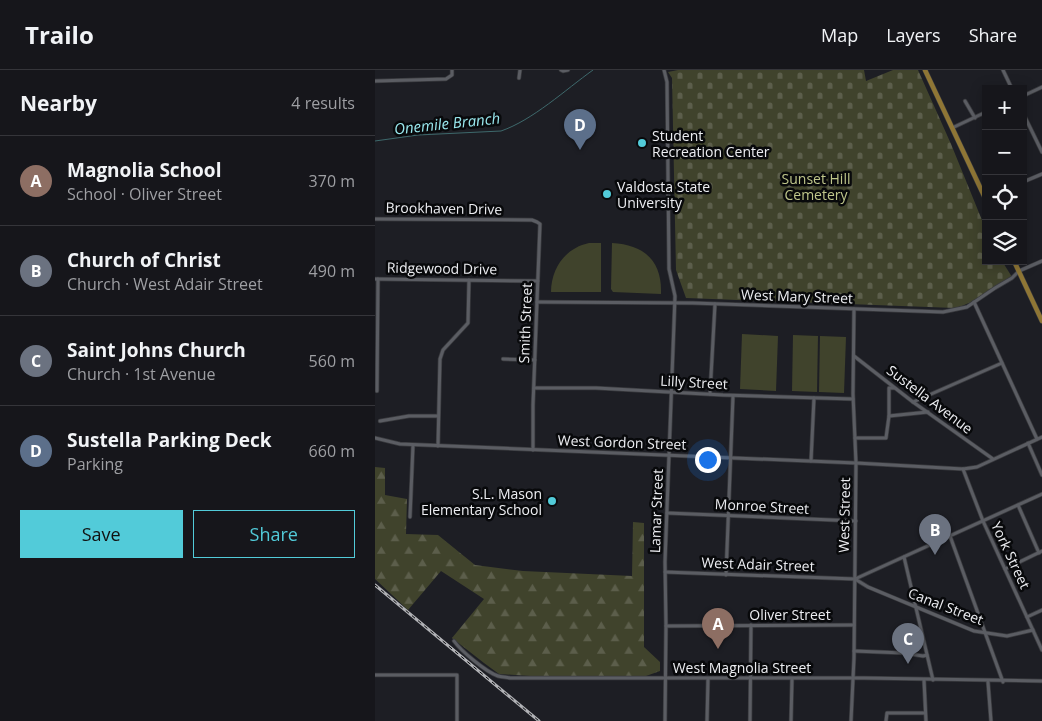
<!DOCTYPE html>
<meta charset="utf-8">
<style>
body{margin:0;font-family:"Open Sans",sans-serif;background:#1f1f24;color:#f1f3f6}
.controls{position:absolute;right:15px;top:15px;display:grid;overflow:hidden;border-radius:0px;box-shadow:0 2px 12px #0003}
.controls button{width:45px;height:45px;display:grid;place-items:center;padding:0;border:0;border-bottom:1px solid #35353a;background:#16161b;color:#f1f3f6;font:25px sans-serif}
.you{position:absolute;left:332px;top:389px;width:18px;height:18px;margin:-12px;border:4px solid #fff;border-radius:50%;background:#1a73e8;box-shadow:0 0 0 8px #1a73e833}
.badge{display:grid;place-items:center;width:32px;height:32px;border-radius:50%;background:#52cbd9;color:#fff;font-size:16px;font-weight:700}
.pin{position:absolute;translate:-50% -41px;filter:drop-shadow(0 1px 2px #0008)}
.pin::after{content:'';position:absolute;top:26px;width:18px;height:15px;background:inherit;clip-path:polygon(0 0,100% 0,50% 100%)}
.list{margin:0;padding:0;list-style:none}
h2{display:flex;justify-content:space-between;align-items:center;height:65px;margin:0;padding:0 20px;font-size:21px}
h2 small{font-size:16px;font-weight:400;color:#9e9fa3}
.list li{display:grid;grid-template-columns:32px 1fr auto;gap:15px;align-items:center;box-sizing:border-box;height:90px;padding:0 20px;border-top:1px solid #35353a}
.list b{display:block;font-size:19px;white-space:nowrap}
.list p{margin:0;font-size:16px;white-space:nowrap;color:#9e9fa3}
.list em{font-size:16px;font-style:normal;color:#9e9fa3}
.actions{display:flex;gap:10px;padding:15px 20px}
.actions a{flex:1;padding:11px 0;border:1px solid #52cbd9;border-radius:0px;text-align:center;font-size:18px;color:#52cbd9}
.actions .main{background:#52cbd9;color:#111}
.icon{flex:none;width:28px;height:28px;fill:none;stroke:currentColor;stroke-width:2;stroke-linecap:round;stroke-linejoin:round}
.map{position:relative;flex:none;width:667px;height:651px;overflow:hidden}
header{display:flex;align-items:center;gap:30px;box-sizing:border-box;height:70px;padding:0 25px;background:#16161b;border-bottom:1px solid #35353a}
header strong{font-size:24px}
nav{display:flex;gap:28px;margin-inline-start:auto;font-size:18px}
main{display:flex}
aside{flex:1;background:#16161b}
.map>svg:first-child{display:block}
</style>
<header>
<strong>Trailo</strong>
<nav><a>Map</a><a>Layers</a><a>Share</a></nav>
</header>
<main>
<aside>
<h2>Nearby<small>4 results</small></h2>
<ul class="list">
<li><span class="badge" style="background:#8d6e63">A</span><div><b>Magnolia School</b><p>School · Oliver Street</p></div><em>370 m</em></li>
<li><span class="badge" style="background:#6b7280">B</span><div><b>Church of Christ</b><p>Church · West Adair Street</p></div><em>490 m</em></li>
<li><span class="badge" style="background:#6b7280">C</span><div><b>Saint Johns Church</b><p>Church · 1st Avenue</p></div><em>560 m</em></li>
<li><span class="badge" style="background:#5c6f8a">D</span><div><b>Sustella Parking Deck</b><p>Parking</p></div><em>660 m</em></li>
</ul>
<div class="actions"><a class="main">Save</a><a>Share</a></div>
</aside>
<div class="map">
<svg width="667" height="651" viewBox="0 0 667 651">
<defs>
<pattern id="forest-firs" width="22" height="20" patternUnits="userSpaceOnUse" patternTransform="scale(1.25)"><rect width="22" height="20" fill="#40432c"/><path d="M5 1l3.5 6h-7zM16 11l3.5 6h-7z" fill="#5c5e4b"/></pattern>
<pattern id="cemetery-stones" width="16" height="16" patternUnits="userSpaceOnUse" patternTransform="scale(1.25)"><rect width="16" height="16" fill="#40432c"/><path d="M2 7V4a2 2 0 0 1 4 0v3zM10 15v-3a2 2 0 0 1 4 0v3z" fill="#5c5e4b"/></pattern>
</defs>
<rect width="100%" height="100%" fill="#1d1e24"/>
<g fill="#40432c">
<path d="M214,173H226V222H176C176,199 190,178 214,173Z"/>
<path d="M237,173C270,175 287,191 286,224L238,222L236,219Z"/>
<path d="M367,264L403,266L401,321L365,319Z"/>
<path d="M418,265L443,266L442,322L417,321Z"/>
<path d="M445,266L471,267L469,323L444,322Z"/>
</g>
<path fill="url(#forest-firs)" d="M0,397L10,398V425L32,429L31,464L63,465L100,495L148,501L257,506L258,452L269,453V577L285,592V601L271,606H155L124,604L109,593L77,568L109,529L66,501L33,540L0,509Z"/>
<path fill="url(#cemetery-stones)" d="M303,0H489L491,11L518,0H543L576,74L611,160V191H627L637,207C619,217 600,233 580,238L311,228L301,200L297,8L293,2Z"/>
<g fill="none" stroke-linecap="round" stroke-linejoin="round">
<path stroke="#3e696c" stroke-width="1" d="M0,71L43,65L126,61C158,50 190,20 218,0"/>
<g stroke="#3a3b3f" stroke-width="4.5">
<g id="minor">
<path d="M186,0L188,1L193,0"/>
<path d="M289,0L292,12L294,199L300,226L290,492L291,556L290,651"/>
<path d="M628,0L637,19"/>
<path d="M144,8L145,0"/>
<path d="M0,11L71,9L77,5V0"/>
<path d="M648,26L667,17"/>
<path d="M590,31L600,48"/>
<path d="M648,43L667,82"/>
<path d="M577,58L611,42"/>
<path d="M648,112L667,104"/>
<path d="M0,149L157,150L162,152L165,154L158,335V380"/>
<path d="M0,209L163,211"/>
<path d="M162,232L318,233L568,242L592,237L620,218L637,208L644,201L667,191"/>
<path d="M599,232L662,369"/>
<path d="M479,286L538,332L618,389"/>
<path d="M128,289L160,290"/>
<path d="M159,318H221L348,325L478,329"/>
<path d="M2,321L3,209"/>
<path d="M335,324L340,234"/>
<path d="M538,332L627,293"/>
<path d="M514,346L553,342"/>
<path d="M5,351L34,346H63"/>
<path d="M0,368L25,374L481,393L588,399L602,397L667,367"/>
<path d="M480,368H511L514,346V318H519"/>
<path d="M653,373L667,405"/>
<path d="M63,376L65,289L68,280L93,253L94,210"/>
<path d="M436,391L439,328"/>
<path d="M588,399L608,451L667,580"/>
<path d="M643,435L664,483"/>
<path d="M292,443L481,451"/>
<path d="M35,447L38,375"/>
<path d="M575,466L628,612"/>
<path d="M529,487L558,610"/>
<path d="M630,499L667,481"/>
<path d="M290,502L480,509L667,424"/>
<path d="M351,505L358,326"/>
<path d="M480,509L493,517L599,561L632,566L658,560"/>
<path d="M652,547L667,540"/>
<path d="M291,556L479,555"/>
<path d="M79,571C86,581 111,602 123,606C126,607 131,607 135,608H489L667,611"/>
<path d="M479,581L529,583L548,586L552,585"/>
<path d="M0,605H82V651"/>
<path d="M549,610L551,651"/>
<path d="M613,612L616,651"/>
<path d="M332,651L333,609"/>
<path d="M375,651L376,555"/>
<path d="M416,651L417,609"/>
<path d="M476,651L479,588L481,393L478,324L479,239"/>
<path d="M511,651L512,643H550"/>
</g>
</g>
<g stroke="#3a3b3f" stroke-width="5.5">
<g id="major">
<path d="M550,0L611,130"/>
<path d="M639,191L667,251"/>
</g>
</g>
<use href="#minor" stroke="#5b5d63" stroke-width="3"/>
<use href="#major" stroke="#8f7635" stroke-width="4.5"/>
<g stroke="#b1b2b6" stroke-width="3">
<path id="rail" d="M0,515L164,651"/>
</g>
<use href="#rail" stroke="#08090b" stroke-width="1" stroke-dasharray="4" stroke-linecap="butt"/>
</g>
<g fill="#52cbd9" stroke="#08090b" stroke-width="2">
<circle cx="267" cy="73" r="5"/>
<circle cx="232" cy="124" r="5"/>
<circle cx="177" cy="431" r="5"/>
</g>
<g text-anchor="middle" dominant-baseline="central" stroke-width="5" stroke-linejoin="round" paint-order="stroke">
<g font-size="14" fill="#edeef2" stroke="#08090b" text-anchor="start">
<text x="277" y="65">Student<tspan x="277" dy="16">Recreation Center</tspan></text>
<text x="242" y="116">Valdosta State<tspan x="242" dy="16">University</tspan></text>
<text x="167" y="423" text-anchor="end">S.L. Mason<tspan x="167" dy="16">Elementary School</tspan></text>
</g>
<g font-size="14" fill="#bfc68b" stroke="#08090b">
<text x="441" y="108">Sunset Hill<tspan x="441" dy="16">Cemetery</tspan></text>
</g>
<g font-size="14" fill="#edeef2" stroke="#08090b">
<text transform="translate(69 138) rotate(1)">Brookhaven Drive</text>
<text transform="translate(67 198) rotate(1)">Ridgewood Drive</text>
<text transform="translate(422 226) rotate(2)">West Mary Street</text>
<text transform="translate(150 253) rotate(-88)">Smith Street</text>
<text transform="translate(319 312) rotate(3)">Lilly Street</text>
<text transform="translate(555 329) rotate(37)">Sustella Avenue</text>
<text transform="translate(247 372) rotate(2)">West Gordon Street</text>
<text transform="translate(387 436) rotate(3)">Monroe Street</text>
<text transform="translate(281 441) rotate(-88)">Lamar Street</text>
<text transform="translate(469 445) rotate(-89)">West Street</text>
<text transform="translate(636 485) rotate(65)">York Street</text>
<text transform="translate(383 494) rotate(2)">West Adair Street</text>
<text transform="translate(571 536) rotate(21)">Canal Street</text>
<text x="415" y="544">Oliver Street</text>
<text x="367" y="597">West Magnolia Street</text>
</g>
<g font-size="15" font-style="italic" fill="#99e8ee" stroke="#08090b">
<text transform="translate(72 53) rotate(-6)">Onemile Branch</text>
</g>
</g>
</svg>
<div class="controls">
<button>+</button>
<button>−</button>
<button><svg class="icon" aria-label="locate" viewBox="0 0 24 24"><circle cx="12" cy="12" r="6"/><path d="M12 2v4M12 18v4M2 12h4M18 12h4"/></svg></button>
<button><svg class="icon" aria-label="layers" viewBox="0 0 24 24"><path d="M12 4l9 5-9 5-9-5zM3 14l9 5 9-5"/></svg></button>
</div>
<div class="you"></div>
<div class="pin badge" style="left:343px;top:579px;background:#8d6e63">A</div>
<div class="pin badge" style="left:560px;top:485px;background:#6b7280">B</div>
<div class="pin badge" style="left:533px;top:594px;background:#6b7280">C</div>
<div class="pin badge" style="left:205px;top:80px;background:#5c6f8a">D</div>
</div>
</main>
